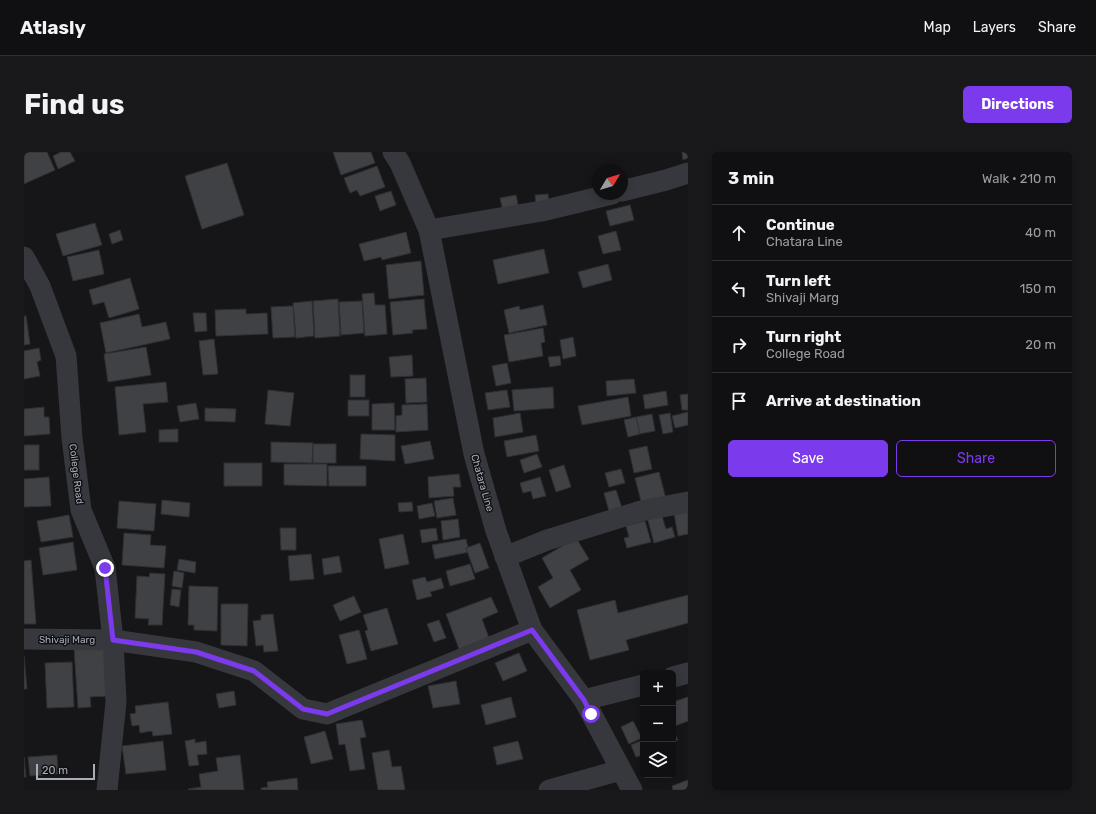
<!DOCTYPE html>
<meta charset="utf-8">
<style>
body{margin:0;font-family:Rubik,sans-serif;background:#19191b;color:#f1f3f6}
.controls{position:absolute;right:12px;bottom:12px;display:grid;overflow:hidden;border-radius:6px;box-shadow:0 2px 10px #0003}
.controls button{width:36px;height:36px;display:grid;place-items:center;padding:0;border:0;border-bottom:1px solid #303032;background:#101012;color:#f1f3f6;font:20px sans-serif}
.compass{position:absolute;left:568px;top:12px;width:36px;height:36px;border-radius:50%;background:#101012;box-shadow:0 2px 10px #0003;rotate:52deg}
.scale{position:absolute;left:12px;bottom:10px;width:59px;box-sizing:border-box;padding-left:4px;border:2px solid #a8adb8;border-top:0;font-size:11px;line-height:14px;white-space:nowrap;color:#a8adb8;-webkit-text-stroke:3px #111113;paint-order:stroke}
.stop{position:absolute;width:12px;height:12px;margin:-9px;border:3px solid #7c3aed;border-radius:50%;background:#fff}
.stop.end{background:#7c3aed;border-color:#fff;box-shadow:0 1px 4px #0008}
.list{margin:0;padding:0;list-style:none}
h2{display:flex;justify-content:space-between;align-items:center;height:52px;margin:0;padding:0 16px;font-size:17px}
h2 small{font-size:13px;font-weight:400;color:#9c9d9f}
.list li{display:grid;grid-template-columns:26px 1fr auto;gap:12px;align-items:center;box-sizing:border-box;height:56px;padding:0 16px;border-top:1px solid #303032}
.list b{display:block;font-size:15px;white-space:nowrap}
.list p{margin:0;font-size:13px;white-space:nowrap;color:#9c9d9f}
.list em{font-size:13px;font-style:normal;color:#9c9d9f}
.actions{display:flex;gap:8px;padding:12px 16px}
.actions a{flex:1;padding:9px 0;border:1px solid #7c3aed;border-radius:6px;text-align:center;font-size:14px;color:#7c3aed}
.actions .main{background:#7c3aed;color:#fff}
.icon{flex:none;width:22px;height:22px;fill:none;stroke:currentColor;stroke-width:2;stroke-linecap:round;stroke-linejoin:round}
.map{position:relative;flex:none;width:664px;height:638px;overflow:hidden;border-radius:6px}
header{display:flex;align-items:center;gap:24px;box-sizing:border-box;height:56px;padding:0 20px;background:#101012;border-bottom:1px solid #303032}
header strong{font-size:19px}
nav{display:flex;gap:22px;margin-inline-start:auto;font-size:14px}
.intro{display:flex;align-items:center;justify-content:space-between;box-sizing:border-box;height:96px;padding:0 24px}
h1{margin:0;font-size:28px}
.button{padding:10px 18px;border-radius:6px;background:#7c3aed;color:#fff;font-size:14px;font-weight:700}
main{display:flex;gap:24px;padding:0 24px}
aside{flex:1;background:#101012;border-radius:6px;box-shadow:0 2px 10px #0003}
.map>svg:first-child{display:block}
</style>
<header>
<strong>Atlasly</strong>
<nav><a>Map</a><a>Layers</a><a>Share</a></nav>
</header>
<div class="intro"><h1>Find us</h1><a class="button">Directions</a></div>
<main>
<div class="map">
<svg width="664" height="638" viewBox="0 0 664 638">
<rect width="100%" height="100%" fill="#161618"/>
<g fill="#404145" stroke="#303034">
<path d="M5,0H23L31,18L0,32V2Z"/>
<path d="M37,0H46L51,9L34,17L29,4Z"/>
<path d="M309,0H347L351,11L317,23Z"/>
<path d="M658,0H664V6L659,8Z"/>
<path d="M203,11L220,63L178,77L161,24Z"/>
<path d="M353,14L361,35L336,44L333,38L326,41L320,26Z"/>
<path d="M367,39L372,53L356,59L351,44Z"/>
<path d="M524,42L525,51L512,53L511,43Z"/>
<path d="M492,43L495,57L479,60L476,46Z"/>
<path d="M606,53L610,68L586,74L582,59Z"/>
<path d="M71,71L78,93L39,104L32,82Z"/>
<path d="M96,78L99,88L88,92L85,82Z"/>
<path d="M592,79L597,98L579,102L574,84Z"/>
<path d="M382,80L387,101L358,108L357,105L340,109L335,92Z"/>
<path d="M520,97L525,121L474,132L469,108Z"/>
<path d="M75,98L80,122L49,129L43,105Z"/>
<path d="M397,109L400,143L365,147L362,113Z"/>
<path d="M584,112L588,128L559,136L554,120Z"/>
<path d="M106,126L115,157L85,166L80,150L69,153L65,138Z"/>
<path d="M350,141L351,153H361L363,182L341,184L338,142Z"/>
<path d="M314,147L316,184L291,186L289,149Z"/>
<path d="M400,147L403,177L388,178L389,181L369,183L366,150Z"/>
<path d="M288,149L290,184L272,186L269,151Z"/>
<path d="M338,149L340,181L317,183L315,150Z"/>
<path d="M519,153L523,173L485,181L480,158L495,154L496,158Z"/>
<path d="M269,154L271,185L249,186L247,155Z"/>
<path d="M222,157V162L243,161L244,182L192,184L191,158Z"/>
<path d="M169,161H182L183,179L171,180Z"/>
<path d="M115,162L118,175L142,170L146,187L82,201L76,171Z"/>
<path d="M0,164H2L6,192L0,193Z"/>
<path d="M519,176L521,190L517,191L519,204L485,210L480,183Z"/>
<path d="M549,185L552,204L539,207L536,188Z"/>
<path d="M190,187L194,222L179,223L175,189Z"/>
<path d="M122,195L127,223L84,230L80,202Z"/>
<path d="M15,196L17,208L13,210L16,224L0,227V199Z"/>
<path d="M388,203L389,224L367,225L365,205Z"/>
<path d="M536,204L537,213L526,215L524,205Z"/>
<path d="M483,211L487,231L472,234L468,214Z"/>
<rect x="326" y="223" width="15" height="22"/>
<path d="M402,226L403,250L382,251L381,227Z"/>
<path d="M610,227L612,241L583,244L582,229Z"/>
<path d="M142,230L144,250L119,252L122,280L95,283L91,235Z"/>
<path d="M529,235L530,256L490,259L488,238Z"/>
<path d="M244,238L270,241L266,274L241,272Z"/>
<path d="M483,238L486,255L464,258L461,241Z"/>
<path d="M642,239L644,253L621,257L619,243Z"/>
<path d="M664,242V258H658L656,243Z"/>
<path d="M604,245L607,264L558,273L554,254Z"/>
<rect x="324" y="248" width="21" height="16"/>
<path d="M172,251L175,267L156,270L153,254Z"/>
<path d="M370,251L371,278H348V252Z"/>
<path d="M403,252L404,278L372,280V264L378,263V253Z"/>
<path d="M20,255V265H25L26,282L0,284V257Z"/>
<path d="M181,256L212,257L211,270L181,269Z"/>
<path d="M664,260V273L651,276L648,264Z"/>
<path d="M496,261L499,280L471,285L469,266Z"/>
<path d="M646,261L649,280L639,282L635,263Z"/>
<path d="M628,262L631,279L615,282L612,265Z"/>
<path d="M612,265L616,282L604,285L600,268Z"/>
<path d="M154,277V290H135V278Z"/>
<path d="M337,282L371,283V309L336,307Z"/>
<path d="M512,283L515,299L483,305L480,289Z"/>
<path d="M406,289L410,307L381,312L377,294Z"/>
<path d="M247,290L289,291L288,311L247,310Z"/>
<rect x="289" y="292" width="23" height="19"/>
<rect x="0" y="293" width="15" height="25"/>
<path d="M623,294L628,317L610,321L605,298Z"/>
<path d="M513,302L518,315L500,321L496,308Z"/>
<rect x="200" y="311" width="38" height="23"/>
<path d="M260,312H303V334L260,333Z"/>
<path d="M540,313L547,335L532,340L525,318Z"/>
<path d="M304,314H342V334H305Z"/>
<path d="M597,317L601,331L585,335L581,321Z"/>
<path d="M635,320L642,347L618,353L611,326Z"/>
<path d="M435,322L437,335H429L430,344L405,346L404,325Z"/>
<path d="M25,325L27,354L0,355V327Z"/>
<path d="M516,325L522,344L509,347L507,339L499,341L496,331Z"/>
<path d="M592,338L599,359L586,363L580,341Z"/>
<path d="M429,346L432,363L413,366L410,349Z"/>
<path d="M138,348L166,351L165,365L137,362Z"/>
<path d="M95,349L132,352L130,379L93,376Z"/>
<path d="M388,350L389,359L375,360L374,351Z"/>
<path d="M408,351L411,364L395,367L393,354Z"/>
<path d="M664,358V382L654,384L650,361Z"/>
<path d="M637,361L642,377L648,375L651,385L630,391L623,365Z"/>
<path d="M45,363L49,385L17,390L13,369Z"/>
<path d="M434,367L436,385L419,388L417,369Z"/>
<path d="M621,369L627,390L603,396L600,386L605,385L602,374Z"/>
<path d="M256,376H272V398H257Z"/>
<path d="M412,376L414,388L398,391L396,378Z"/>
<path d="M100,381L127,383L126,393L142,394L140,416L98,413Z"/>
<path d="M379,382L385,412L361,417L355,387Z"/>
<path d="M552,386L565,407L546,418L557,438L526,456L514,435L529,426L518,406Z"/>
<path d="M442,387L445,400L411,407L408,393Z"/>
<path d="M49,390L53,418L19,423L15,396Z"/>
<path d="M456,391L465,416L451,421L442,396Z"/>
<path d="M287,402L290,427L266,429L264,404Z"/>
<path d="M315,404L318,420L300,423L298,407Z"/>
<path d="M155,407L172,410L171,421L153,418Z"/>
<path d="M7,408L12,472H0V409Z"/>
<path d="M446,412L451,427L426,434L422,419Z"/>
<path d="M150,419L160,421L158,436L148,434Z"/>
<path d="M126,421L141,422L138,473H124L125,467L111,466L113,424L125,425Z"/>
<path d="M401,425L403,430L417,426L420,436L406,440L408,444L393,448L388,428Z"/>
<path d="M165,434L194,435L193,479L170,478V473H164Z"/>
<path d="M148,437L157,438L155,455L146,453Z"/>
<path d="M664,443V471L602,488L605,498L566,508L553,458L591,448L594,461Z"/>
<path d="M330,444L337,460L316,469L309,453Z"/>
<path d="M467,445L474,460L458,467L465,486L435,497L422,462Z"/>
<path d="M197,452H224L223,494L197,493Z"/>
<path d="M363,456L374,492L347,499L341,479L344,478L339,463Z"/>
<path d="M249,462L254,499L240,500L239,493L232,494L229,469L237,468V463Z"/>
<path d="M415,468L422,486L410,490L403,472Z"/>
<path d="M335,478L343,507L323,512L315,483Z"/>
<path d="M81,494L84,544L66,545L67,555L54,556L50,496Z"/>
<path d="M495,501L503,519L479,529L471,511Z"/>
<path d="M0,504L3,537H0Z"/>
<path d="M48,510L50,555L23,556L21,511Z"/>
<path d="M432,529L436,552L409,556L404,534Z"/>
<path d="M210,539L212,553L195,556L192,542Z"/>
<path d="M487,545L492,565L462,573L457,553Z"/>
<path d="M664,545V569L651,574L649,569V550Z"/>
<path d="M144,550L148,582L129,584L128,579L116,581L115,573L108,574L106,562L112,561L111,554Z"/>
<path d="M338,568L342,585L336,586L341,617L326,619L321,592L315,593L312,572Z"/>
<path d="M609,569L618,586L605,592L597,575Z"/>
<path d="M649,577L654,588L649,590Z"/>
<path d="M301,579L309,607L287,612L280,585Z"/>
<path d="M171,587V591L182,589L183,602L173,603L175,613L165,614L161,589Z"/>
<path d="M619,588V603L612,605L607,593Z"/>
<path d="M139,589L142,618L102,622L98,594Z"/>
<path d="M494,589L499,607L473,613L469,595Z"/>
<path d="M365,598L368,615L377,614L381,638H354L348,601Z"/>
<path d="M33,603L34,622L6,624L4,605Z"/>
<path d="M216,603L220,638H165L164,637L177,635L175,622L194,619L192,606Z"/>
<path d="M0,605L2,625H0Z"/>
<path d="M273,626L274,638H237V636L244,635L243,630Z"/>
<path d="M664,628V638H649L648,634Z"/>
</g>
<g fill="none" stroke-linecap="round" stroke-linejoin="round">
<g stroke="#37383d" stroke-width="21">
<path d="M369,0L376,11L405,78L450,302L472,379L508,478L560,548L608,638"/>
<path d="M598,39L642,28L664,21"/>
<path d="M405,78L518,59L588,42"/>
<path d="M0,105L16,134L42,204L48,286L57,358L81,416L89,488L92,550L83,638"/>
<path d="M481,405L523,388L617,359L664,350"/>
<path d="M0,487L89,488L172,500L230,519L279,557L303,562L508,478"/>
<path d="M649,525L664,521"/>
<path d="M560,548L619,533"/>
<path d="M525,638L597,618"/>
</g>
</g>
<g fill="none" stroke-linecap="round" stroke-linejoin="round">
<path stroke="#7c3aed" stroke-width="5" d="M81,416L89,488L172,500L230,519L279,557L303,562L508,478L560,548L567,562"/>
</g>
<g text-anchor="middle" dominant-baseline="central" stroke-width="3" stroke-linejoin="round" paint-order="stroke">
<g font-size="10" fill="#a8adb8" stroke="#111113">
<text transform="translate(52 322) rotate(83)">College Road</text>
<text transform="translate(458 331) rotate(74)">Chatara Line</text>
<text x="43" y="488">Shivaji Marg</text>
</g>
</g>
</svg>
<div class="controls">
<button>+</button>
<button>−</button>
<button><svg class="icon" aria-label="layers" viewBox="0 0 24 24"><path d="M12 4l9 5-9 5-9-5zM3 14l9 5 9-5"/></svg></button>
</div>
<svg class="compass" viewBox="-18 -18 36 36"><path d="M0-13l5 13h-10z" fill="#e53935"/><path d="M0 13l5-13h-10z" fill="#9c9d9f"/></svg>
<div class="scale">20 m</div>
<div class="stop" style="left:567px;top:562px"></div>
<div class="stop end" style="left:81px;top:416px"></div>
</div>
<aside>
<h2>3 min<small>Walk · 210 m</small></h2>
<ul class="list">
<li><svg class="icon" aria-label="ahead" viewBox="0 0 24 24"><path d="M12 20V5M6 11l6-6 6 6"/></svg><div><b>Continue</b><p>Chatara Line</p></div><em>40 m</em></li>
<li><svg class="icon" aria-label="left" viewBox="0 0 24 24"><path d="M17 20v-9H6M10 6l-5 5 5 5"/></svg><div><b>Turn left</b><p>Shivaji Marg</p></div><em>150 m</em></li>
<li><svg class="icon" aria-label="right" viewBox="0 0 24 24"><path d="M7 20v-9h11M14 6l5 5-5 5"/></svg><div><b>Turn right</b><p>College Road</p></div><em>20 m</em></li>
<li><svg class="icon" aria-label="arrive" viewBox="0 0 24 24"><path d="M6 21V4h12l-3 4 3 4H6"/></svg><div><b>Arrive at destination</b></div></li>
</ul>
<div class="actions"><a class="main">Save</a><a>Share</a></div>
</aside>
</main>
